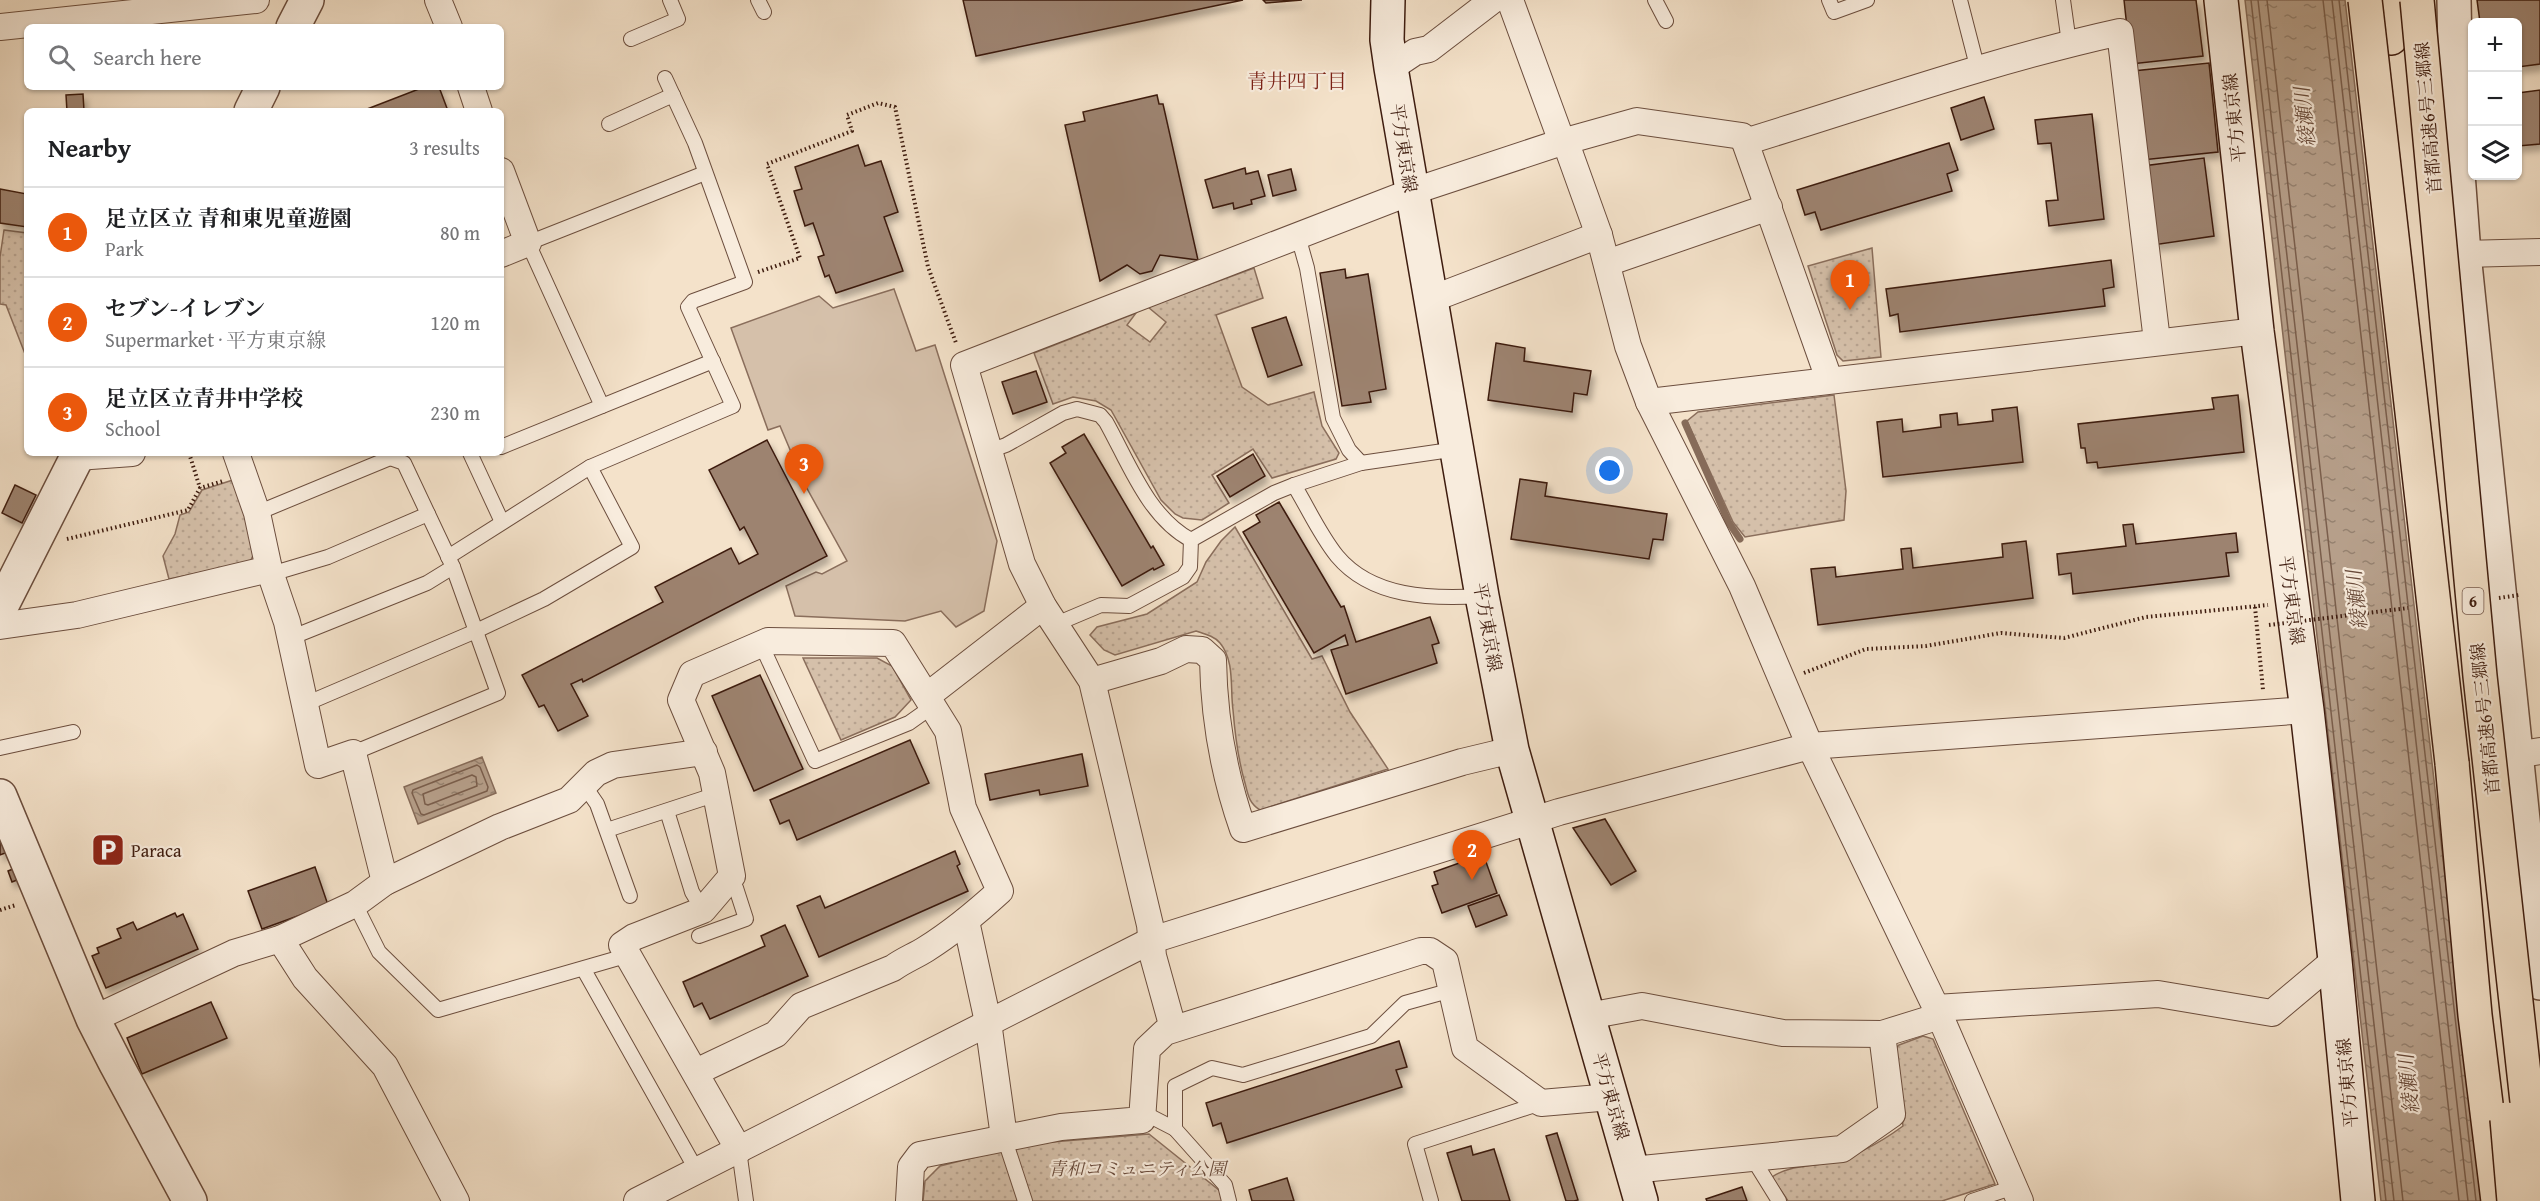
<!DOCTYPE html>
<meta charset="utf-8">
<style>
body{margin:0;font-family:"Gentium Book Plus","Noto Serif JP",serif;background:#f6f6f6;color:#202124}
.controls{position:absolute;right:18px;top:18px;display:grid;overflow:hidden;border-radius:9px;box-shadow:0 2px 4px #0004}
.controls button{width:54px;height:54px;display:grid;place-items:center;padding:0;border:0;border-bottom:2px solid #e0e0e0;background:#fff;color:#202124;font:30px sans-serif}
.you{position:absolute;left:1610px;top:471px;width:21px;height:21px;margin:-15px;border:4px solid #fff;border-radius:50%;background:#1a73e8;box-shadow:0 0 0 9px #1a73e833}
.badge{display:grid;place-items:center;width:39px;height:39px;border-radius:50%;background:#ea580c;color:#fff;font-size:20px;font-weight:700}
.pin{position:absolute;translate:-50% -50px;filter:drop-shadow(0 2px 3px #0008)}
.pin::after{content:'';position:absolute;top:32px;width:21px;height:18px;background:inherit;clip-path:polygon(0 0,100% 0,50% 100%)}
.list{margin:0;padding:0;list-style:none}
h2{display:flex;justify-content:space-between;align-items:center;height:78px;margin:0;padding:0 24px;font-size:26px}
h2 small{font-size:20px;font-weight:400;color:#757577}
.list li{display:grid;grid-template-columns:39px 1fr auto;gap:18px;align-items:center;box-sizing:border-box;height:90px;padding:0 24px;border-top:2px solid #e0e0e0}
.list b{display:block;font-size:22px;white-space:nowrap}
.list p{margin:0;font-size:20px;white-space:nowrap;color:#757577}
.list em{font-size:20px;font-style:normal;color:#757577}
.icon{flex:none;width:33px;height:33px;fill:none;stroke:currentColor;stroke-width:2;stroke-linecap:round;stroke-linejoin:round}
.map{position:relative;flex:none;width:2540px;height:1201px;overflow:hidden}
.search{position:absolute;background:#fff;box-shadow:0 2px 4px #0004;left:24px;top:24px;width:480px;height:66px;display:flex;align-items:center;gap:15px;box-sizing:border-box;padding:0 21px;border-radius:9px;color:#757577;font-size:22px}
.panel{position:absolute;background:#fff;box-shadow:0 2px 4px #0004;left:24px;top:108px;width:480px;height:348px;border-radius:9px}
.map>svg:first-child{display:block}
</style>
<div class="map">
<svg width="2540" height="1201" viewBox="0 0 2540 1201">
<defs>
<pattern id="grass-dots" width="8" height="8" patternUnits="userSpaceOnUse" patternTransform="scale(1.5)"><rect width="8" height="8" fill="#d5c0aa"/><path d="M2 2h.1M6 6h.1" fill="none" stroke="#b8a491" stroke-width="1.8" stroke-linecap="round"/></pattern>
<pattern id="water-ripples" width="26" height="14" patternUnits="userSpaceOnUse" patternTransform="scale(1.5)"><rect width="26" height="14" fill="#b69f8a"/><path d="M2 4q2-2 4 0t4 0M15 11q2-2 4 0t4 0" fill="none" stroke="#95816f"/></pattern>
<filter id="shadow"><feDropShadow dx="3.5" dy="6" stdDeviation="3" flood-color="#0004"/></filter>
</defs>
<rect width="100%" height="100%" fill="#f4e2ca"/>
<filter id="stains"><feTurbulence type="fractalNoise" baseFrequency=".00333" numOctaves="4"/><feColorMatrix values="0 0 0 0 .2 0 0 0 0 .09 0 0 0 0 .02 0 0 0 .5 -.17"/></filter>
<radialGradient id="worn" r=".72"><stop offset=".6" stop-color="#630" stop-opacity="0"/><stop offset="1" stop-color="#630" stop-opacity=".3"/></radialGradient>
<g fill="url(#grass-dots)" stroke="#8a6e5c" stroke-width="1.5">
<path d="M4,230L27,233V359L6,305L0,304V257Z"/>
<path d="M1872,248L1881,357L1843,361L1837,355L1808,266Z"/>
<path d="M1254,268L1263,298L1216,315L1242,387L1268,405L1314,392L1322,426L1339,453L1336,459L1272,478L1253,449L1212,475L1229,503L1202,520L1183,518L1175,514L1161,500L1111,410L1096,401L1073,397L1053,404L1034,353L1136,313L1127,325L1150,342L1166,322L1148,307Z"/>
<path d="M1834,395L1846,491L1844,520L1745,537L1733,522L1687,421L1698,412Z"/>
<path d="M236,479L256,549L250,562L169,579L163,556L175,534L180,515L189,512L202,490Z"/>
<path d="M1235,527L1312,659L1322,656L1350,712L1388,769L1260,810C1249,803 1248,795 1245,783C1238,759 1235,735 1233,710C1230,689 1235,661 1220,643C1214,636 1205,634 1196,631L1115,655L1104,650L1090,635L1097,627L1147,614L1197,582L1206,562L1221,541Z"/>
<path d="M803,658H877L892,666L911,700L895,717L841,740Z"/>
<path d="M1923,1036L1933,1039L1995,1184L1942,1201H1788L1772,1177C1788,1166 1807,1167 1826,1163C1856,1157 1880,1143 1903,1126L1894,1050L1899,1045Z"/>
<path d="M1149,1134L1220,1191L1223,1201H923L925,1181L940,1166L1028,1144Z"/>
</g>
<path fill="#d5c0aa" stroke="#8a6e5c" stroke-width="1.5" d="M894,289L916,351L935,345L997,541L984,611L956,627L941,611L905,621L795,616L786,586L816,572L822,574L847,561L788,454L791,452L780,426L768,430L731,328L819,296L833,308Z"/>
<g fill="url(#water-ripples)" stroke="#866b59" stroke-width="1.5">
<path d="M2245,0H2345L2482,1201H2381Z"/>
<path d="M482,757L496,793L418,824L404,787Z"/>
</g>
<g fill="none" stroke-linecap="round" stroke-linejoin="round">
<g stroke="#7a5e4c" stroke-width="1.5">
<path d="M2251,0L2386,1201"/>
<path d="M2258,0L2394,1201"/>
<path d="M2267,0L2403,1201"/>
<path d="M2323,0L2459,1201"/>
<path d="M2332,0L2468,1201"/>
<path d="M2339,0L2476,1201"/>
<path d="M477,765L480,767L488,787L487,791L424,815L421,814L412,793L413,790Z"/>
<path d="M472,775L476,777L477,786L428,805L425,804L423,794Z"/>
</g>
<path stroke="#866b59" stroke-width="7" d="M1685,423L1729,523L1740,539"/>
</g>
<g fill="#9d8370" stroke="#3e1c0f" stroke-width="1.5" filter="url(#shadow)">
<path d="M963,0H1243L976,56Z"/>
<path d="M1263,0H1302L1266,3Z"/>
<path d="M2124,0H2196L2203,56L2131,64Z"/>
<path d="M2477,0H2540V64L2518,67V22H2480Z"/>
<path d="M2209,63L2218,152L2142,160L2133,71Z"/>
<path d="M424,87H439L448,111H362Z"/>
<path d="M2540,90V144L2518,146V93Z"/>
<path d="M83,94L84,111H67L66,95Z"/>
<path d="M1157,95L1159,104H1163L1198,260L1160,255L1152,271L1140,274L1127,265L1100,281L1065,125L1085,121L1083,112Z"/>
<path d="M1984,97L1994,129L1961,140L1951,108Z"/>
<path d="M2092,114L2104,219L2049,226L2046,201L2058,200L2051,143L2038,144L2035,120Z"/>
<path d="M1949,143L1958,170L1947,174L1952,191L1821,230L1815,212L1805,215L1797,190Z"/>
<path d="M858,145L865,166L881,161L898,212L884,217L903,271L836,293L829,275L825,277L818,257L824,255L813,223L805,226L794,191L802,189L795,167Z"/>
<path d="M2204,158L2214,236L2153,245L2143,166Z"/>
<path d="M1245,168L1246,174L1258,171L1265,196L1251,200L1252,204L1234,209L1233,203L1213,208L1205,180Z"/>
<path d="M1291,169L1296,190L1273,196L1268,175Z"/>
<path d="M0,189L27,194V227L0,223Z"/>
<path d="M2111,260L2114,287L2103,289L2105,306L1900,332L1898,314L1890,316L1886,289Z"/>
<path d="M1345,269L1346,278L1368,274L1386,389L1369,392L1371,402L1342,406L1320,273Z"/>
<path d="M1286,317L1302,365L1268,377L1252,328Z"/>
<path d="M1496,343L1525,348L1524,361L1591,371L1587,395L1574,393L1572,412L1488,400Z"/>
<path d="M1036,371L1047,402L1013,414L1002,382Z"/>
<path d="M2238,395L2244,452L2098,468L2097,462L2087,463L2085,448H2081L2078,424L2214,409L2212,398Z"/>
<path d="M2017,407L2023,462L1883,477L1877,422L1902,419L1903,432L1941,427L1940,415L1957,413L1958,425L1993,421L1992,410Z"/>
<path d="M1084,434L1151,548L1153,546L1164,565L1154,570L1153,568L1122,586L1050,463L1066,453L1062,447Z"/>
<path d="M767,440L827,556L583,682L582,679L571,684L588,716L558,731L544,705L539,707L522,675L663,602L655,587L731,548L739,564L758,554L744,527L740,530L709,470Z"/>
<path d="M1253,454L1265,476L1230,497L1217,476Z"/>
<path d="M1520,479L1547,483L1545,496L1667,514L1663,540L1653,539L1649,559L1511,539Z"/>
<path d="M15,485L36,495L22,523L2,513Z"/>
<path d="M1279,502L1341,607L1344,606L1356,642L1430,617L1439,643L1432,645L1437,663L1346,694L1331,650L1348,645L1345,635L1314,653L1243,532L1260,522L1256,515Z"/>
<path d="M2133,524L2136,544L2236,533L2238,552L2226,553L2229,576L2073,594L2071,573L2059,575L2057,554L2126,546L2123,525Z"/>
<path d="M2026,541L2033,598L1818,625L1811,569L1835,567L1836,577L1903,569L1901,549L1911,548L1913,568L2003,557L2002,544Z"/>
<path d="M760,675L803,769L754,791L712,696Z"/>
<path d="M910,740L929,783L797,840L789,820L780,824L770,800Z"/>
<path d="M1082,754L1088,786L1040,795L1039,790L990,800L985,774Z"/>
<path d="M0,818L13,850L0,855Z"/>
<path d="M1605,819L1636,871L1611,885L1573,828Z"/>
<path d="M955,851L960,864L957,866L968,891L819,957L797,906L820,896L825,908Z"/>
<path d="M1476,857L1486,862L1497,893L1442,913L1432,886L1438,884L1434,872Z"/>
<path d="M18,867L22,878L12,882L8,871Z"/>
<path d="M315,867L328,905L262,929L248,891Z"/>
<path d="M1499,895L1507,915L1476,927L1468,906Z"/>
<path d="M175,913L177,917L183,914L198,949L106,988L92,956L99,953L97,948L121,938L117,929L133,922L137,930Z"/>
<path d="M785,925L808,976L710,1019L702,1003L694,1007L683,982L765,946L761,936Z"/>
<path d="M211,1002L227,1038L142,1074L127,1038Z"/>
<path d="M1399,1041L1407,1067L1396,1070L1402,1087L1227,1143L1221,1123L1213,1126L1206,1103Z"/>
<path d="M1557,1133L1578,1200L1574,1201H1566L1546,1136Z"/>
<path d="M1471,1146L1473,1155L1494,1149L1510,1201H1462L1447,1153Z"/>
<path d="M1287,1178L1294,1201H1252L1249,1190Z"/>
<path d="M1742,1187L1747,1201H1707L1706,1199Z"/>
</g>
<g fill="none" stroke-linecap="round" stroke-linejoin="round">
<g stroke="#6c4e3e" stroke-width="16">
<g id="service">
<path d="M758,0L764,12"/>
<path d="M1655,0L1666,21"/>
<path d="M1829,0L1834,12L1867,0"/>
<path d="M1960,0L1978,70"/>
<path d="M2063,0L2069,43"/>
<path d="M631,39L678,19L670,0"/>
<path d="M609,124L673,95"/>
<path d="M1298,236L1307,268L1333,418L1349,450L1361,463"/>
<path d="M602,406L528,243L705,173"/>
<path d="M501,447L713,361"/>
<path d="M989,451L1006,445L1063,413L1077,409L1100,415L1106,422C1129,463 1148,517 1191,540"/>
<path d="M470,453L502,522"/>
<path d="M1294,485C1308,508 1320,535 1337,556C1372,598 1431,599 1482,596"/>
<path d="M257,513L390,458"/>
<path d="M448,557L590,467L733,406L688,307L693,301L745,282L695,143L665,78"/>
<path d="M271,574L328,557L428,514"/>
<path d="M1056,624L1101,605L1129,606L1183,577L1190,567L1191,540L1274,493L1294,485L1361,463L1457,449"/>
<path d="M290,638L427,583L453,567"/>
<path d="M761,644L815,761L909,723L933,706"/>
<path d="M303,705L476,631L544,599L632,547L590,467"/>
<path d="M0,748L73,732"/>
<path d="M353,753L498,693L453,567L404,463L390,458L388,453"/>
<path d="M584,785L597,804L630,896"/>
<path d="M667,811L692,892L703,910"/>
<path d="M607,830L717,794"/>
<path d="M355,904L379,952L438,1010L629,955"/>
<path d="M699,936L746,919L736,888L728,880"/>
<path d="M584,970L697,1171"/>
<path d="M1144,1113L1175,1129"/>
<path d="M1004,1137L1025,1201"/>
<path d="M739,1150L746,1201"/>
<path d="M1753,1159L1779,1201"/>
<path d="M1229,1201L1225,1185L1175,1129V1086L1212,1068L1243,1075L1371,1036L1405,1003L1452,990"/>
<path d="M1431,1201L1415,1144L1541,1103"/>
<path d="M1972,1201L2014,1187"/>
</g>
</g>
<g stroke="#6c4e3e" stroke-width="28">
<g id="minor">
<path d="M438,0L449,27"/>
<path d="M1510,0L1562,142L1567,146L1599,235L1628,346L1649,402L1742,586L1810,746L1940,1016L2020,1201"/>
<path d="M0,27L256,0"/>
<path d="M1391,68L1415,52L1429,49L1493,0"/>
<path d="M471,87L479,111"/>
<path d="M501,171L528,243L501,254"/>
<path d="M2464,254L2540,252"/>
<path d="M1607,263L1769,207"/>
<path d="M1429,300L1599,235"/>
<path d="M1829,379L1745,142C1869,104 1993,60 2120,32L2157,341"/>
<path d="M1649,402L2257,331"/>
<path d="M236,453L257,513L269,569L287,622L318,765L353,753L385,882"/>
<path d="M77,457L132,453"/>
<path d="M0,626L77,615L269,569"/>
<path d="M1092,681L1161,661L1186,649L1202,650L1213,660C1214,718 1224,775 1243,829L1462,762L1512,750"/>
<path d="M927,696L1043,606"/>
<path d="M2515,755L2540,751"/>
<path d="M966,921L988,1022L1004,1137"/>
<path d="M280,939L305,978L385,1066L456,1201"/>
<path d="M1936,1008L2158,994L2272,1013L2335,960"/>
<path d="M1588,1016L1642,1006L1783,1033L1882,1034L1940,1016"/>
<path d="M93,1019L234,953L280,939L355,904L385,882L500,827L569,800L596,773L613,765L704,752"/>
<path d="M1173,1028L1153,956L1150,925L1092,681L1043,606L1022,564L964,365L1411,192L1562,142L1637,121L1742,136L1745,142"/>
<path d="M696,1072L776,1034L801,1006L893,968C904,960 915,956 926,949C953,932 977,912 1000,891L963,808L948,731L893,643L768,641L692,674L681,700L712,773L732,876L703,910L634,937L622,945L739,1150"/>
<path d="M1632,1170L1842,1149L1892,1114L1882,1034"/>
<path d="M637,1201L1152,940L1559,812L1810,746L2307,710"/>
<path d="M909,1201L911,1167L920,1155L1061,1127L1142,1120L1147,1049L1165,1032L1421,951H1430L1445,961L1465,1048L1541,1103L1611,1097"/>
</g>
</g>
<g stroke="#6c4e3e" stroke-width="36">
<g id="tertiary">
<path d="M2454,0L2457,160L2464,254L2540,983"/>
<path d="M293,27L307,0"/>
<path d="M251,111L263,87"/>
<path d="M0,609L79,453"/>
<path d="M0,796L93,1019L116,1064L190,1201"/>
</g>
</g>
<g stroke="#3e1c0f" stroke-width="36">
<g id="secondary">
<path d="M1388,0L1387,40L1391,68L1482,596L1512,750L1641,1201"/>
<path d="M2221,0L2257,331L2307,710L2335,960L2358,1201"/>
</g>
</g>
<g stroke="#3e1c0f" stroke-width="36">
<g id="motorway">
<path d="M2389,0L2391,38"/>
<path d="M2452,763L2475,1015L2498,1201"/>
</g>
</g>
<g stroke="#3e1c0f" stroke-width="4" stroke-dasharray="1.5 3" stroke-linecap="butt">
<path d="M758,272L800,258L767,164L852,131L847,115L878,103L895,107L928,267L956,343"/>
<path d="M189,453L200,488"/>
<path d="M67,539L188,510L200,488L223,481"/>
<path d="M2255,607L2263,690"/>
<path d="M1804,673L1866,649L1926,646L2001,633L2064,638L2146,617L2268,605"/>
<path d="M0,910L16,905"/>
</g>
<use href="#service" stroke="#f8ecdd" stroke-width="14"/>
<use href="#minor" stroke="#f8ecdd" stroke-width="26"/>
<use href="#tertiary" stroke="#f8ecdd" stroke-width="33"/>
<use href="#secondary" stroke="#f8ecdd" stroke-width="33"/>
<use href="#motorway" stroke="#f4e2ca" stroke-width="33"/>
<g stroke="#3e1c0f" stroke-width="36" stroke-linecap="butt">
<g id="motorway-bridge">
<path d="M2365,0L2452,763"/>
<path d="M2417,0L2480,676L2538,1201"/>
<path d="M2507,1119L2514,1201"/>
</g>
</g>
<g stroke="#3e1c0f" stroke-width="4" stroke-dasharray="1.5 3" stroke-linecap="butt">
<path d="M2499,598L2519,595"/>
<path d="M2269,625L2408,608"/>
</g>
<use href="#motorway-bridge" stroke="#f4e2ca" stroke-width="33"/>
</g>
<defs>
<g id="parking-square" transform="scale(1.725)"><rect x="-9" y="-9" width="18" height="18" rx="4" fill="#8f2418" stroke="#f8ecdd"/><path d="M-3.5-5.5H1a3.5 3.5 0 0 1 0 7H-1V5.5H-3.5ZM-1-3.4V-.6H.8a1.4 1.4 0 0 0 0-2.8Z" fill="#fff"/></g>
</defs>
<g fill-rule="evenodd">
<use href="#parking-square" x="108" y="850"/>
</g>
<g text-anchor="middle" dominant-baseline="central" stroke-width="4.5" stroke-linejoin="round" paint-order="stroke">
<rect fill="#f8ecdd" stroke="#765a4d" stroke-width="1.5" x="2462.5" y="588" width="21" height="26" rx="4.5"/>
<g font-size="16" font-weight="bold" fill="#3e1c0f">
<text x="2473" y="601">6</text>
</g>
<g font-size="18" fill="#3e1c0f" stroke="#f8ecdd">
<text transform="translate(2234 118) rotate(-96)">平方東京線</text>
<text transform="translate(2428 118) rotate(-95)">首都高速6号三郷線</text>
<text transform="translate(1404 148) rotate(81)">平方東京線</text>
<text transform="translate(2292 600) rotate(82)">平方東京線</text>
<text transform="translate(1488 627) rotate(80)">平方東京線</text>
<text transform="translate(2485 719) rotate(-96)">首都高速6号三郷線</text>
<text transform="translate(2347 1083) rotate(-95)">平方東京線</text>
<text transform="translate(1611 1096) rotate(74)">平方東京線</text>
</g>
<g font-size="18" fill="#3e1c0f" stroke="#f8ecdd" text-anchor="start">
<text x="131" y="850">Paraca</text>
</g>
<g font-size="18" font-style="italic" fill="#6b4d3e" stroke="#f8ecdd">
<text x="1137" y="1168">青和コミュニティ公園</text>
</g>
<g font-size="20" fill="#7a1f14" stroke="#f8ecdd">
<text x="1297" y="80">青井四丁目</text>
</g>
<g font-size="20" font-style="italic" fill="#684a3a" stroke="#f8ecdd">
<text transform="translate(2304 117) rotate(-96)">綾瀬川</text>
<text transform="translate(2356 600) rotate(-96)">綾瀬川</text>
<text transform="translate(2408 1084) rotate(-96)">綾瀬川</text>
</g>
</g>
<rect width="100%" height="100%" filter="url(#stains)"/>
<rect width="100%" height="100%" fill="url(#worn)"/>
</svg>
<div class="controls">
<button>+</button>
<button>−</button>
<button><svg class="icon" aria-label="layers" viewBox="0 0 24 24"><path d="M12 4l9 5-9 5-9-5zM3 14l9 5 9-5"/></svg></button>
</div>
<div class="you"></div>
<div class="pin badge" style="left:1850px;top:310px">1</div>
<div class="pin badge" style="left:1472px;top:880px">2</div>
<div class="pin badge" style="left:804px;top:494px">3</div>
<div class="search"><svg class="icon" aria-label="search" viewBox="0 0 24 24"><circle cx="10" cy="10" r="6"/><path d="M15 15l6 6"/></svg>Search here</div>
<section class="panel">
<h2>Nearby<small>3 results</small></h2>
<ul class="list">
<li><span class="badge">1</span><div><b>足立区立 青和東児童遊園</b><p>Park</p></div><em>80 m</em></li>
<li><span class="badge">2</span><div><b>セブン-イレブン</b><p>Supermarket · 平方東京線</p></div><em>120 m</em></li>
<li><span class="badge">3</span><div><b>足立区立青井中学校</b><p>School</p></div><em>230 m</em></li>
</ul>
</section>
</div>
